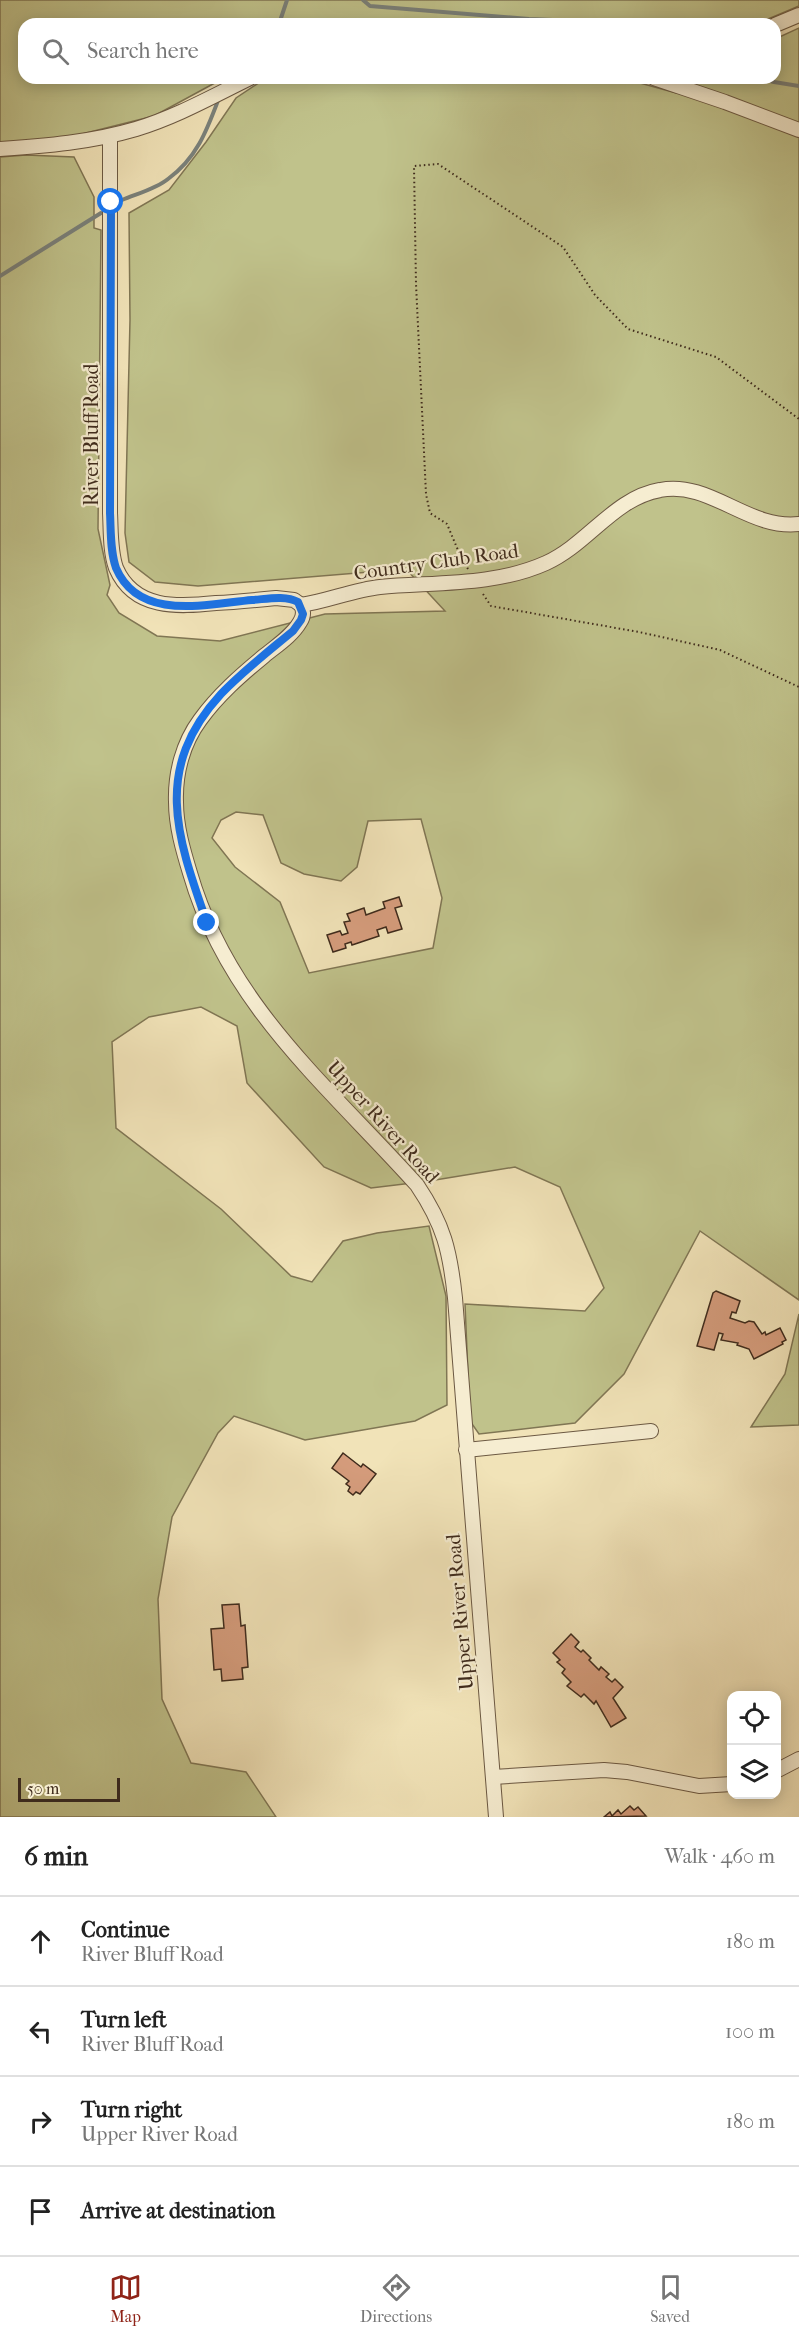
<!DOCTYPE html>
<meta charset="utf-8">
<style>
body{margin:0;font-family:"IM FELL French Canon",serif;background:#f2f2f2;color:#222}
.controls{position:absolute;right:18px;bottom:18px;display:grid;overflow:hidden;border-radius:12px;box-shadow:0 3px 15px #0003}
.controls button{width:54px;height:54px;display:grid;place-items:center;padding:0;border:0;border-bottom:2px solid #e0e0e0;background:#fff;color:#222;font:30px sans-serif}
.scale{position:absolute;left:18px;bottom:15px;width:102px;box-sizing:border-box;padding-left:6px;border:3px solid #3f2b1c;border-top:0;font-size:16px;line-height:21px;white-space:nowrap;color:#3f2b1c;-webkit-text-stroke:4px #f6edd1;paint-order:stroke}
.stop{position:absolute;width:18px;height:18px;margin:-14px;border:4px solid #1a73e8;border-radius:50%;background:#fff}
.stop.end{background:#1a73e8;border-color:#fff;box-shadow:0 2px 6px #0008}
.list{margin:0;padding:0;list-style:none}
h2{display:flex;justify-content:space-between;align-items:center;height:78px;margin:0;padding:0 24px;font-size:26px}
h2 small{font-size:20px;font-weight:400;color:#767676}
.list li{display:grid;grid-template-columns:39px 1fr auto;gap:18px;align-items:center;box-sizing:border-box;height:90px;padding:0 24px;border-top:2px solid #e0e0e0}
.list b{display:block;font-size:22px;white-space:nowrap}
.list p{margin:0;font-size:20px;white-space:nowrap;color:#767676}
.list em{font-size:20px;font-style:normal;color:#767676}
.icon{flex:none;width:33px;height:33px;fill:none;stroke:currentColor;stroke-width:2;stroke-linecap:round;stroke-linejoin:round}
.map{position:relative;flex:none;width:799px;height:1817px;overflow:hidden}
.search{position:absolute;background:#fff;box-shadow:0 3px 15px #0003;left:18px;right:18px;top:18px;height:66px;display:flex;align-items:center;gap:15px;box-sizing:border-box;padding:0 21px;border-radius:18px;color:#767676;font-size:22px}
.sheet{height:438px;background:#fff}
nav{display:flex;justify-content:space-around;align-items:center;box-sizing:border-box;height:84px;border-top:2px solid #e0e0e0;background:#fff;font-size:16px;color:#767676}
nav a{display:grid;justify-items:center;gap:3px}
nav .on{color:#8f2418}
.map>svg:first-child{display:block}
</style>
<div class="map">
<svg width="799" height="1817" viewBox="0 0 799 1817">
<rect width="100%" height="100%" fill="#f1e3b8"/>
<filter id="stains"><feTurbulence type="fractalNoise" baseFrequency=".00333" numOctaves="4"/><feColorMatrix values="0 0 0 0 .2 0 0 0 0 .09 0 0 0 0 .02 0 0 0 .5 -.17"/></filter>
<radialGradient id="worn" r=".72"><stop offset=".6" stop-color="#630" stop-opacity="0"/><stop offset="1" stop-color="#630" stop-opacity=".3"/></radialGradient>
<g fill="#c0c28b" stroke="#807654" stroke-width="1.5" fill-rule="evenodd">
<path d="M0,0H799V6L756,24H438L409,22L397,24H24V78H224L154,116L70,137L0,143Z"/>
<path d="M799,28V1300L700,1231L624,1374L575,1423L479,1434L470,1421L465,1304L585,1311L604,1288L560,1187L515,1167L429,1181L371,1188L324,1167L247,1083L237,1026L201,1007L149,1017L112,1042L116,1128L221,1209L291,1276L312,1282L343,1241L377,1233L429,1226L446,1296L447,1405L415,1421L305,1440L234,1416L218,1433L172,1517L158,1599L162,1699L191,1763L246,1772L276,1817H0V157L26,155L74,157L94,197V228L101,230L98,529L110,585L107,595L119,613L157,636L220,641L325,614L445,611L406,569L198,586L155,582L129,562L125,533L130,320L129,213L169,190L206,142L236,98L266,78H622L676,93L702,78H775V39ZM236,812L263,815L281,863L304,874L341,881L357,867L368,821L421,819L442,898L433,948L309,973L280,902L235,867L212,838L221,820Z"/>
<path d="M799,1314V1425L751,1427L785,1374Z"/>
</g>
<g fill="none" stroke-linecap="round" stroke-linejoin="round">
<g stroke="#7a817b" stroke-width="4">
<path d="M363,0L370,6L529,19L649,24"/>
<path d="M279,24L287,0"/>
<path d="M760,78L774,82L799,86"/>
<path d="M122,200C136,194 156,189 168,179C197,158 207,130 219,98"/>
<path d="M0,276L101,213"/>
</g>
</g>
<g fill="#d59c7c" stroke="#3f2b1c" stroke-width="1.5">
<path d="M399,897L402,906L395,908L402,929L388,933L386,927L377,930L379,936L352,945L351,942L345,944L346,948L333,952L327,935L340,931L342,935L348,933L344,922L350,921L347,914L364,908L366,915L385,908L383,902Z"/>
<path d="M716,1291L740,1301L736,1313L732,1312L730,1318L745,1323L749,1321L754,1322L762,1334L765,1332L766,1335L780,1328L786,1340L782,1342L783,1344L754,1359L749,1349L737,1345L738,1343L721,1340L723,1334L719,1333L714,1350L697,1346L713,1293Z"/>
<path d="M343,1453L361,1467L363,1464L376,1474L360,1494L356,1492L353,1495L348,1491L350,1487L346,1484L349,1481L332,1468Z"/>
<path d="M239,1604L241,1626L245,1625L248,1667L242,1668L243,1679L222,1681L221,1669L214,1670L211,1629L224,1628L222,1605Z"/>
<path d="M571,1634L579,1642L575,1647L581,1652L583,1650L591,1658L589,1660L599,1670L601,1667L609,1674L606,1677L612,1682L615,1679L623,1687L613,1698L626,1718L611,1727L596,1701L594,1704L584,1694L581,1697L567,1686L571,1682L562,1673L565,1669L557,1662L560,1660L553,1653Z"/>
<path d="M630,1806L634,1810L638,1807L646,1816L604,1817L610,1812L612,1816L618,1810L621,1814Z"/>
</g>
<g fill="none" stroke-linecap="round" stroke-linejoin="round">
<g stroke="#6c5943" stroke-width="16">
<g id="minor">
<path d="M775,25L799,15"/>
<path d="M654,78L725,102L799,130"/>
<path d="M110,136V513C111,531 110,551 116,568C134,610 178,607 216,603C236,602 256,600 276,598L294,600L301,605"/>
<path d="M0,149C46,146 92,142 136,129C176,117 213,96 250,78"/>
<path d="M301,605C304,611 304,616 300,622C292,636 276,646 264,656C241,675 218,695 200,720C183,743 175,773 176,802C176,826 183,850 190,873C228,1005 328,1086 417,1185C444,1225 450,1251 455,1298L496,1817"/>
<path d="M301,605C328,601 353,590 380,587C435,582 495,586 546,563C588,544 614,498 660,490C710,480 748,530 799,524"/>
<path d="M466,1450L651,1431"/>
<path d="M776,1771L799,1759"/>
<path d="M493,1777L604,1770L627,1772L699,1786L732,1784"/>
</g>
</g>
<g stroke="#3f2b1c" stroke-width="2" stroke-dasharray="1.5 3" stroke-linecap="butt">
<path d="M468,569L460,555L447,524L430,513L426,494L416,284L414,166L438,164L563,247L595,295L628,329L716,357L799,419"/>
<path d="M483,594L491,606L639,632L720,650L799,687"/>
</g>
<use href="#minor" stroke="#f6edd1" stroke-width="14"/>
</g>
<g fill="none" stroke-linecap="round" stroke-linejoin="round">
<path stroke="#1a73e8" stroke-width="8" d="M111,202L110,513C111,531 110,551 116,568C139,622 207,604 252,600C267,599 285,595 298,602L303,614L301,620L293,631C269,651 243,671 221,694C152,769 177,837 207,923"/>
</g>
<g text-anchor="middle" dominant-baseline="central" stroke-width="4.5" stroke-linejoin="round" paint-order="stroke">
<g font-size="20" fill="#3f2b1c" stroke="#f6edd1">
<text transform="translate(91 435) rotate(-90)">River Bluff Road</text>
<text transform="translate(436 562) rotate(-8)">Country Club Road</text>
<text transform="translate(383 1122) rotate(48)">Upper River Road</text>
<text transform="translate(460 1612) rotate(-95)">Upper River Road</text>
</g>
</g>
<rect width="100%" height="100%" filter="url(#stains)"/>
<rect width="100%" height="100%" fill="url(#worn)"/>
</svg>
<div class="controls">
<button><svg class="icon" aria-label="locate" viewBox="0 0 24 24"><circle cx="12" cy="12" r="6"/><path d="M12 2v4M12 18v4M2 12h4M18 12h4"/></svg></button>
<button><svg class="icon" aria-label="layers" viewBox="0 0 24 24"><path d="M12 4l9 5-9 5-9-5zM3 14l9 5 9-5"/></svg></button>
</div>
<div class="scale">50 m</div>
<div class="stop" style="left:111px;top:202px"></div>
<div class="stop end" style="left:207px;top:923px"></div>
<div class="search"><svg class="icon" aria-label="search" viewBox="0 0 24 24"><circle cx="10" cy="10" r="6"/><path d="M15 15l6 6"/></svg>Search here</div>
</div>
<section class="sheet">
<h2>6 min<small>Walk · 460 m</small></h2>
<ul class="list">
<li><svg class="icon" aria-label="ahead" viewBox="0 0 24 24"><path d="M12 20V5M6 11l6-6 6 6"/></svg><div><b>Continue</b><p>River Bluff Road</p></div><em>180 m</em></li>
<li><svg class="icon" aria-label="left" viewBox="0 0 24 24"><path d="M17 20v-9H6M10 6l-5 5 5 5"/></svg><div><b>Turn left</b><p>River Bluff Road</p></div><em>100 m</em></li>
<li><svg class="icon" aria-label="right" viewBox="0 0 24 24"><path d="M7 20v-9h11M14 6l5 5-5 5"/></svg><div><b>Turn right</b><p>Upper River Road</p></div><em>180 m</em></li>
<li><svg class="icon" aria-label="arrive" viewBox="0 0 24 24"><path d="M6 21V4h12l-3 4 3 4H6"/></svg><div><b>Arrive at destination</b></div></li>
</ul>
</section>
<nav>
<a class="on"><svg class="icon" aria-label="map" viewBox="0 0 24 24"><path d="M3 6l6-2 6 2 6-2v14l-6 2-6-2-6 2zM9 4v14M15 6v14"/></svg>Map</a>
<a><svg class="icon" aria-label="directions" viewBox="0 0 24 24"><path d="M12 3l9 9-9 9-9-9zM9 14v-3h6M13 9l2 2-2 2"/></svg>Directions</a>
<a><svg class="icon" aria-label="saved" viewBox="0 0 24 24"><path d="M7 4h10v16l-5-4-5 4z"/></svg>Saved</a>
</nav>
